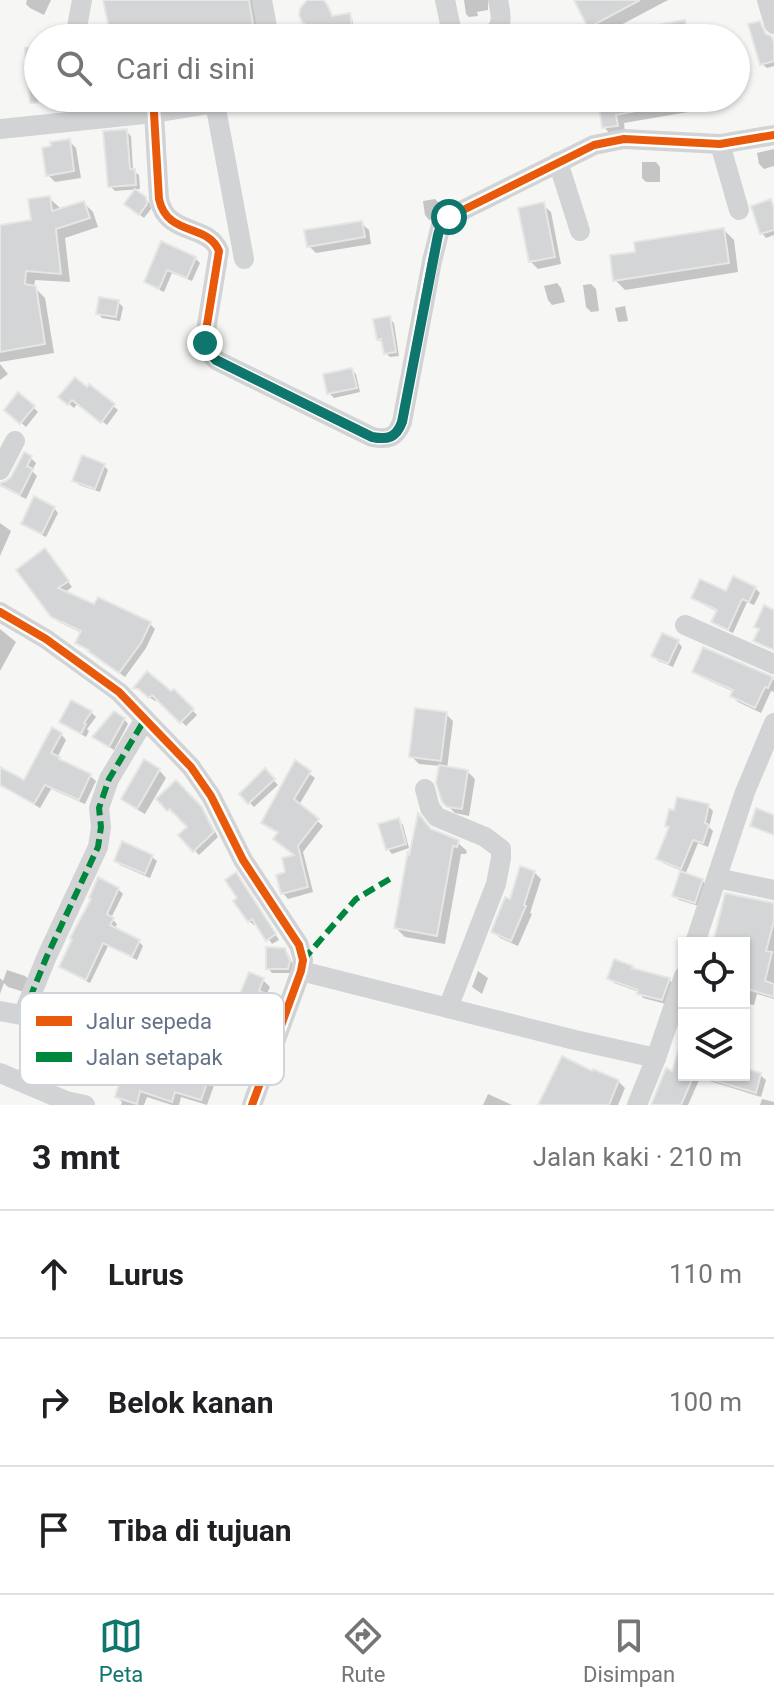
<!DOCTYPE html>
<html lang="id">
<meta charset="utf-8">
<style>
body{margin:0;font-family:Roboto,sans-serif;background:#f6f6f6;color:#202124}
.controls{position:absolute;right:24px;bottom:24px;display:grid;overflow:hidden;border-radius:0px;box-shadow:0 2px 6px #0004}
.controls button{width:72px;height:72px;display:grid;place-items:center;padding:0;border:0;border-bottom:2px solid #e0e0e0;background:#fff;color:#202124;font:40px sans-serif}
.stop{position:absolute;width:24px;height:24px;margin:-18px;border:6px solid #0f766e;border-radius:50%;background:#fff}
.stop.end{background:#0f766e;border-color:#fff;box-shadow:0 2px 8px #0008}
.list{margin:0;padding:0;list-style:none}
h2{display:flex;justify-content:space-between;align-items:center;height:104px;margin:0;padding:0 32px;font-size:34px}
h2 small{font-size:26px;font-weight:400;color:#757577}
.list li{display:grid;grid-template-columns:52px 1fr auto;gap:24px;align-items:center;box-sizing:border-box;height:128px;padding:0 32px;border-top:2px solid #e0e0e0}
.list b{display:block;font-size:30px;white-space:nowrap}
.list em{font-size:26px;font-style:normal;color:#757577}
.icon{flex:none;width:44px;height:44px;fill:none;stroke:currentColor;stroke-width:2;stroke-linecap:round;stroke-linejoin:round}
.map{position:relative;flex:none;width:774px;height:1105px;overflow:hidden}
.search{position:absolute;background:#fff;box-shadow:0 2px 6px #0004;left:24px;right:24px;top:24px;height:88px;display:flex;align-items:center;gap:20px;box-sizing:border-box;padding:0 28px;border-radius:44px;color:#757577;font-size:30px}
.sheet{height:488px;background:#fff}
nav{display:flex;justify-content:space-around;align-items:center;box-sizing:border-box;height:112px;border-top:2px solid #e0e0e0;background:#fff;font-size:22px;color:#757577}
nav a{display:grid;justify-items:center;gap:4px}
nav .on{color:#0f766e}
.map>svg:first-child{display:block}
</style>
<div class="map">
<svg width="774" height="1105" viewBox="0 0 774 1105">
<rect width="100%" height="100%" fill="#f6f7f5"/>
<g fill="#0003">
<path d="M27,0H51L44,15L30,8L26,4Z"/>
<path d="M105,0H259L262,35L248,38H113Z"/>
<path d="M464,0H488V10L477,12L478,16L469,17L466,14Z"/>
<path d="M576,0H668L600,36L590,26Z"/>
<path d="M349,15L352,18L356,38H341L338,17Z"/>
<path d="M685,23L693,31L694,38H619Z"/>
<path d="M759,23L764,28L767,36L774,42V66L767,68L762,64Z"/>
<path d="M38,49V98L57,99L38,101L31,93Z"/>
<path d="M631,98H697L700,110L624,123L625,134L612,136L604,127L601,106L632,102Z"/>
<path d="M126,131L131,136L133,171L139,175L140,189L115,191L110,186Z"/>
<path d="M69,141L76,148L81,178L55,182L48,175Z"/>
<path d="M774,149V166L764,169L759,164L757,153Z"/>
<path d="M642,162H656L660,167V182H646L642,178Z"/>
<path d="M49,198L59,207V211L84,203L93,212L98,227L65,238L70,282L35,280L34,287L45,298L54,353L0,362V227L33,222Z"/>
<path d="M145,198L150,204L151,209L144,218L131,208Z"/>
<path d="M435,199L440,204L442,215L438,218L429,220L425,215L423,201Z"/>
<path d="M771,202L774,205V235L766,238L762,233Z"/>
<path d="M543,205L551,212L561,264L538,269L530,261Z"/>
<path d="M361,223L369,230L371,244L316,253L309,246Z"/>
<path d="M724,230L734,240L738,272L625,290L615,280L638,253Z"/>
<path d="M162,244L195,258L200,263L192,281L172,273L164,292L151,286L146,282Z"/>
<path d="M557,283L561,288L565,302L552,305L548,300L544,286Z"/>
<path d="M591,284L596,289L599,311L591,312L586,307L583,285Z"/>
<path d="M118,302L123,307L120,321L102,318L98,313Z"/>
<path d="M625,306L628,321L618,322L615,308Z"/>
<path d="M389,318L394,323L399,356L390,357L386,353L383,344L378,339Z"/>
<path d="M0,364L8,374L0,380Z"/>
<path d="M351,370L356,374L360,392L334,398L329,393Z"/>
<path d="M89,387L118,410L107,425L78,403L74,408L61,397Z"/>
<path d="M33,407L38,412L26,427L11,414Z"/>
<path d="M31,458L36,463L32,471L37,476L26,499L0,486L9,482Z"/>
<path d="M104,466L108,470L100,492L79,485L74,480Z"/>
<path d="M54,508L58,513L46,537L28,528L23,524Z"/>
<path d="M0,523L11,531L0,556Z"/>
<path d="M50,556L72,587L64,593L95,607L150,624L155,629L146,648L125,677L78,642L82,633L59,622L53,616Z"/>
<path d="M755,588L760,593L754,605L747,602L733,633L718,626L713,622L718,612L698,602L694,598L727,594Z"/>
<path d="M0,629L16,642L0,671Z"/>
<path d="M678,642L682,647L673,667L658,661L653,656Z"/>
<path d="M695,671L772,678L774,680V692L771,691L761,713L738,702L732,696L734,692L701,677Z"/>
<path d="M136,688L171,694L174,692L197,715L186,726L158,698L155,701Z"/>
<path d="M72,702L91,712L96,717L87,729L89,731L86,737L66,726L61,721Z"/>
<path d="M446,714L453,721L447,769L468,772L475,779L469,816L455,813L447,805L441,766L419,764L411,756Z"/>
<path d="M124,719L128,724L114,750L95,737Z"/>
<path d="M61,734L66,740L57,758L90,776L96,781L85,804L51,789L40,808L0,785V777L25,783Z"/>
<path d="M295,763L315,778L299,805L323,826L303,852L313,892L288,899L283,893L288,874L297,856L280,834L268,828L263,823Z"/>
<path d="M159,770L166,778L145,814L131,806L124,799Z"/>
<path d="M265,771L278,785L254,807L241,794Z"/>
<path d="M176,782L206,814L218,837L199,855L181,835L190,827L175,812L173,814L159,799Z"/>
<path d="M708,806L713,811L709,827L713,831L708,847L698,843L685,875L702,880L706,885L699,906L679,900L674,895L682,871L663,863L658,859Z"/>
<path d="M398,820L403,825L409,848L392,854L388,849Z"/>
<path d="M433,831L457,842L467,851L466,854H461L445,944L405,937L396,928Z"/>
<path d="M152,857L157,861L150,878L120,865L116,860Z"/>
<path d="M534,872L541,879L530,913L532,914L518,946L500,938L494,932L511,901Z"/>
<path d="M240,879L279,940L272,944L257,923L254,925L249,921L240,899Z"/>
<path d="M118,889L123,894L111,918L117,924L114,930L139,942L143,946L137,960L108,946L90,983L66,971L61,966L93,899Z"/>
<path d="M774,905V999L757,994L754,1005L744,1003V943H714Z"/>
<path d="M284,950L289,955L293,966L292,973H272L268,968Z"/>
<path d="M7,970L25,976L29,980L24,992L8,987L4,983L0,994V978L3,981Z"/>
<path d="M478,971L488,978L482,994L472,987Z"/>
<path d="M635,971L669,979L673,984L666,1004L643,998L639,992L614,983L609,979Z"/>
<path d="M263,980L270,987L266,996L275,999L282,1007L272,1029L243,1017L235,1010Z"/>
<path d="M206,1037H222L229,1043L207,1105L181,1097L179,1105H172L147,1097L144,1105H121L122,1102L117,1097L152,1047Z"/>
<path d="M684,1051V1075H744V1070L760,1075L766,1080L761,1097L700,1078L688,1105H653L674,1074Z"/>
<path d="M593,1073L618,1081L625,1088L618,1105H540Z"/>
<path d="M488,1094L512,1105H483Z"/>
<path d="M762,1099L774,1102V1105H760Z"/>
</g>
<g fill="#d4d5d6" stroke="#e6e6e5" stroke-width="2">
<path d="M103,0H249L253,25L194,38H111Z"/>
<path d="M307,0H323L327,4L332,16L350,13L354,38H343L307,26L302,22L299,15L300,9Z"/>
<path d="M574,0H640L588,28Z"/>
<path d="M685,20L689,38H616L615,33Z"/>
<path d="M760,21L765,33L772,37L774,43V61L760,65L748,24Z"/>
<path d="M38,47V103H30L25,48Z"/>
<path d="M629,98H676V103L616,115L618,126L602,128L599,104L629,100Z"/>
<path d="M127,129L130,169H135L136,185L108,187L103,131Z"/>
<path d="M70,139L74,171L46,176L42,148L51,146L50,142Z"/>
<path d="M135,189L146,197L147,204L139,215L124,204Z"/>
<path d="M50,196L52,211L84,201L90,218L56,229L61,274L26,271L25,284L36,286L45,344L0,352V225L31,220L28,199Z"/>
<path d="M771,199L774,208V230L760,234L751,206Z"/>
<path d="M544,202L555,257L529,262L518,208Z"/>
<path d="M362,221L365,237L307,247L304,230Z"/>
<path d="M724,228L729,263L613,281L610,255L635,252L634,242Z"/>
<path d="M161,241L196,257L187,278L167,270L159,289L144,282Z"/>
<path d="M99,297L119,300L116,317L96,314Z"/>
<path d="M390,316L396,352L384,354L381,339L377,340L373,319Z"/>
<path d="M352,368L357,388L327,394L323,374Z"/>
<path d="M75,377L87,387L89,384L115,404L101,423L72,400L68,405L58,397Z"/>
<path d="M18,392L35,406L20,424L4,410Z"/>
<path d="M24,452L32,456L27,466L33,469L20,495L0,485V483L6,481L11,477Z"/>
<path d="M82,455L105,464L95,489L72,481Z"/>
<path d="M34,496L55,507L42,534L21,524Z"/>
<path d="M45,548L69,581L58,588L94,604L98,597L151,622L141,643L119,673L88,651L89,650L75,643L81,631L51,617L16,570Z"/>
<path d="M733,576L756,587L749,602L742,599L728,630L711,622L717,610L691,598L700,579L726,591Z"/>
<path d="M764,605L774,610V650L753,641L759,629L754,627Z"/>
<path d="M662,633L679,640L668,664L651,656Z"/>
<path d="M703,647L773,677L768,688L765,687L755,708L730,696L733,690L692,672Z"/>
<path d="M147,671L171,691L174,689L194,709L180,723L152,695L149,698L138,689L133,688Z"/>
<path d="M71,700L92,711L84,723L86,724L81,734L59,722Z"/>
<path d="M415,708L447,712L441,761L409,757Z"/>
<path d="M114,711L125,718L109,747L92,737Z"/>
<path d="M52,727L62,733L51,753L60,757L59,759L91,774L79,800L45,785L34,804L0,785V767L24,780Z"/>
<path d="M144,759L160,769L137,809L121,799Z"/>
<path d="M295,760L311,771L294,799L319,819L298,846L308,887L281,894L276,875L285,872L282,858L294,855L273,839L278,832L261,823Z"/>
<path d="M439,765L468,770L462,809L447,807L442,802L436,783Z"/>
<path d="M265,768L275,779L248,804L239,794Z"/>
<path d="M176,780L202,807L214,832L193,852L178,835L187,827L170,809L167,811L156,799Z"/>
<path d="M677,797L709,804L705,823L709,825L703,843L693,840L681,869L656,859L669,827L665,826L669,809L674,810Z"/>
<path d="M756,808L774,815V835L750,826Z"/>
<path d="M418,813L431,829L459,840L457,847L453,846L437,936L394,928L408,851L409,856Z"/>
<path d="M399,818L406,844L386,850L378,824Z"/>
<path d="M122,841L153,855L145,874L114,861Z"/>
<path d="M520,866L535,871L524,905L526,906L511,941L491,932L505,897L510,899Z"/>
<path d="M680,871L703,879L695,903L672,896Z"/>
<path d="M236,872L276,934L266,941L252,919L248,922L233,901L237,898L225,880Z"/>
<path d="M98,877L119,888L107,914L114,918L110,925L140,940L132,957L103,943L86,980L59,967L72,939L70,938L91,899L89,898Z"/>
<path d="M725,893L774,903V921L766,951L772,952L765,981L774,984V997L744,988V943H713Z"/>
<path d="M266,947L285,948L290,961L288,969H266Z"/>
<path d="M614,959L633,966L632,968L670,978L662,1000L637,994L638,990L607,979Z"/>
<path d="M249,972L264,978L259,991L276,998L265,1024L233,1010Z"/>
<path d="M160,1019L205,1034L207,1029L224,1035L201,1100L175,1092L172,1102L140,1091L137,1104L115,1097L133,1038L151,1044Z"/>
<path d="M681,1042L684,1043V1075H694L681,1105H651L666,1068L672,1071Z"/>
<path d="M562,1056L592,1071L593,1069L619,1080L609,1105H538Z"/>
<path d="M744,1068L761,1073L756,1093L706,1078L707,1075H744Z"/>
</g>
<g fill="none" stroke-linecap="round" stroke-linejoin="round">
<g stroke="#d2d3d4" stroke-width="20">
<path d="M262,0L269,38"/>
<path d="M445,0L453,38"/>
<path d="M767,0L774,24"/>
<path d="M75,38L82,0"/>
<path d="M487,38C504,27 502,18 498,0"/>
<path d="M215,103L244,259"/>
<path d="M154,113L159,199C167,237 208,223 219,251L206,331L205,343L209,352L216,360L372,437C388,440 396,438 402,422L432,261L441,225L449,217L594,145L624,139L720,144L774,135"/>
<path d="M0,129L154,113L246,98"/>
<path d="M720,144L739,210"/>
<path d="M558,162L580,231"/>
<path d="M0,470L15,441"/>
<path d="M0,612L46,639L119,692L191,767L211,796L243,860L299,945L303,960L301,971L252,1105"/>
<path d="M685,625L774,664"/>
<path d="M425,789L430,808L437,817L485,837L501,849V858L496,884L448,1008"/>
<path d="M717,878L774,890"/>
<path d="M695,943L745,792L774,723"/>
<path d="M301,971L575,1040L656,1058L637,1105"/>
<path d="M0,1011L38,1018L43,1025L27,1084"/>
<path d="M23,1015L47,956L98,847L101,827L99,808L109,779L145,719"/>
<path d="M656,1058L684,976"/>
<path d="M0,1073L66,1101L85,1105"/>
</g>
<g stroke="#00873e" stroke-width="6" stroke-dasharray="12 6" stroke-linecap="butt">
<path d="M303,960L356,899L393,877"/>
<path d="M23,1015L47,956L98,847L101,827L99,808L109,779L145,719"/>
</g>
<g stroke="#fff" stroke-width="13">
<g id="cycleway">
<path d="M154,113L159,199C167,237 208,223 219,251L206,331L205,343L209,352L216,360L372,437C388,440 396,438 402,422L432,261L441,225L449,217L594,145L624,139L720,144L774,135"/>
<path d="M0,612L46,639L119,692L191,767L211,796L243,860L299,945L303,960L301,971L252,1105"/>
</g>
</g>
<use href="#cycleway" stroke="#e8590c" stroke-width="8"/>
</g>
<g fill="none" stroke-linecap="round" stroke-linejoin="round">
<path stroke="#0f766e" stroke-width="10" d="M205,343L209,352L216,360L372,437C388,440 396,438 402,422L438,235L441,225L449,217"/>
</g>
<rect x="20" y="993" width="264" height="92" rx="12" fill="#fff" stroke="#d0d5db" stroke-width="2"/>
<rect x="36" y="1016" width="36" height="10" fill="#e8590c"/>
<rect x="36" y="1052" width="36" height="10" fill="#00873e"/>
<g font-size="22" fill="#647288">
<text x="86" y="1029">Jalur sepeda</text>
<text x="86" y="1065">Jalan setapak</text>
</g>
</svg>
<div class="controls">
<button><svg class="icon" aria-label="locate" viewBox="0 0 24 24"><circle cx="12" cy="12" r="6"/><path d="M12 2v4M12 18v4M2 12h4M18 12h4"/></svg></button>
<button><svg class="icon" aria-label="layers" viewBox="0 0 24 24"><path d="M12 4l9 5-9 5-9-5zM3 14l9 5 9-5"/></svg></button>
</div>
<div class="stop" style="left:449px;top:217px"></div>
<div class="stop end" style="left:205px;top:343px"></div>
<div class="search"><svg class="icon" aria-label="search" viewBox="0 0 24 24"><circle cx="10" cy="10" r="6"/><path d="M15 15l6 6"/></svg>Cari di sini</div>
</div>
<section class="sheet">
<h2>3 mnt<small>Jalan kaki · 210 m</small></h2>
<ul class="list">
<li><svg class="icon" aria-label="ahead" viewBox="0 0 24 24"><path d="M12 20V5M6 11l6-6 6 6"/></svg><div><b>Lurus</b></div><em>110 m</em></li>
<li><svg class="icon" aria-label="right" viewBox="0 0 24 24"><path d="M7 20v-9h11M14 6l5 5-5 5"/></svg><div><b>Belok kanan</b></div><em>100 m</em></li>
<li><svg class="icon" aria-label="arrive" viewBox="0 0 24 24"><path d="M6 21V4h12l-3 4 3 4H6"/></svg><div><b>Tiba di tujuan</b></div></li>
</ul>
</section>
<nav>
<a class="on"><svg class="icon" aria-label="map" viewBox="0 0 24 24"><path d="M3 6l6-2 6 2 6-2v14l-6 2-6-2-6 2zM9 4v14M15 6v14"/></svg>Peta</a>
<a><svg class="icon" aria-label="directions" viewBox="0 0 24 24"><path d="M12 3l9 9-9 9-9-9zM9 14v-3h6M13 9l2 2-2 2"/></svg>Rute</a>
<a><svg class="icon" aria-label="saved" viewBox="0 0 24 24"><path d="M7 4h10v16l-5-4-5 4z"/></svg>Disimpan</a>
</nav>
